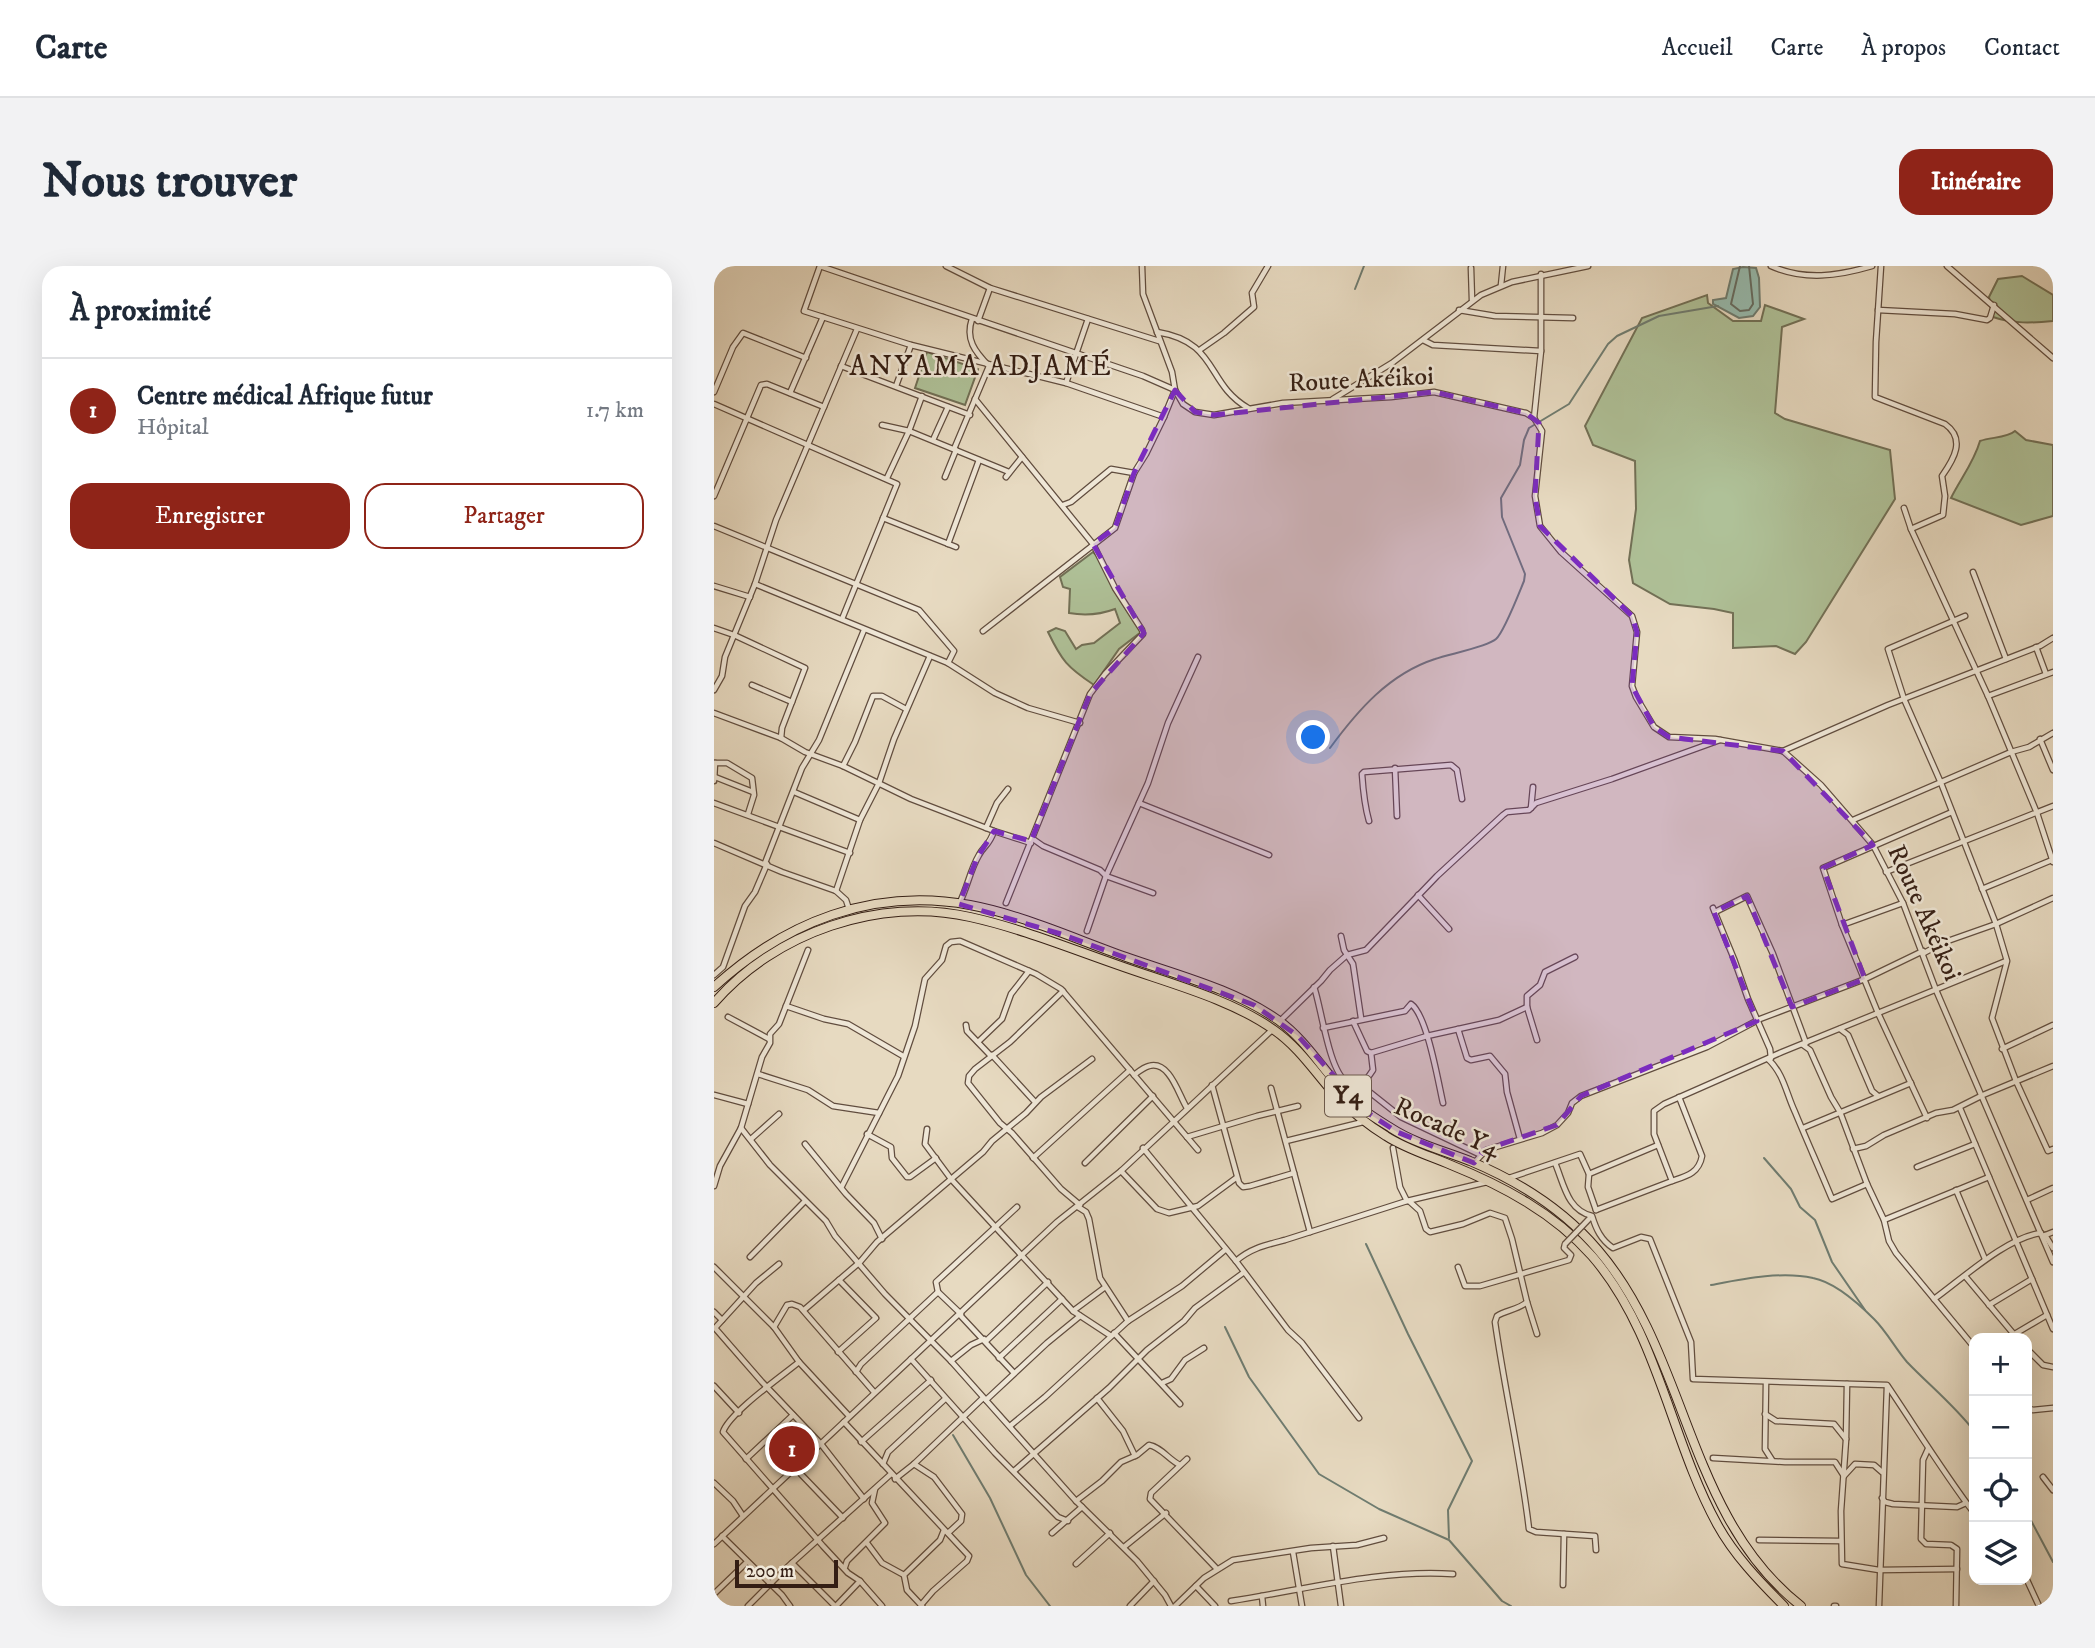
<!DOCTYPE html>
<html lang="fr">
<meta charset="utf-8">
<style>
body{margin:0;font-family:"IM FELL DW Pica",serif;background:#f2f2f3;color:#1f2937}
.controls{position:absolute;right:21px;bottom:21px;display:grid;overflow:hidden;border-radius:14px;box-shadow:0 7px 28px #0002}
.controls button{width:63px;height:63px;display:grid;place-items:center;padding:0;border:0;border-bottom:2px solid #e0e1e3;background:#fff;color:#1f2937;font:35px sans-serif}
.scale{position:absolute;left:21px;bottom:18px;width:103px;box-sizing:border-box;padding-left:7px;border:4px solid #341e14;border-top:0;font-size:19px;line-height:24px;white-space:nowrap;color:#341e14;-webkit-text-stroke:5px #efe7d7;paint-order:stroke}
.you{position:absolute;left:600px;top:472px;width:24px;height:24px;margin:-18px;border:5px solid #fff;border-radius:50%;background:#1a73e8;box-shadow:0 0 0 10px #1a73e833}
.badge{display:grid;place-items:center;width:46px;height:46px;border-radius:50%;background:#8f2418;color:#fff;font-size:23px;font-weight:700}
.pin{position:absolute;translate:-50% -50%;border:4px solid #fff;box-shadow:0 2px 7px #0006}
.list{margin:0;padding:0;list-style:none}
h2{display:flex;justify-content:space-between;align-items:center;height:91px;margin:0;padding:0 28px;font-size:30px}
h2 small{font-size:23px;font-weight:400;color:#747a83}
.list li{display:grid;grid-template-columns:46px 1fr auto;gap:21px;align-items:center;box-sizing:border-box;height:105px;padding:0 28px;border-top:2px solid #e0e1e3}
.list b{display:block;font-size:26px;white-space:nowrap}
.list p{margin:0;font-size:23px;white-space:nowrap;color:#747a83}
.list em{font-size:23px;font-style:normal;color:#747a83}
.actions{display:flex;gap:14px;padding:21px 28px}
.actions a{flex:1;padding:16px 0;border:2px solid #8f2418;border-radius:21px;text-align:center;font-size:24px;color:#8f2418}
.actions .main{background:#8f2418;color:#fff}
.icon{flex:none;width:38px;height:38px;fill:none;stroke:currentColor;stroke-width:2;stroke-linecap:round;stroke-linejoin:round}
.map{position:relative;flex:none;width:1339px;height:1340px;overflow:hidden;border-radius:21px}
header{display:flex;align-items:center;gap:42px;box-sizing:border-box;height:98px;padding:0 35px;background:#fff;border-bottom:2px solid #e0e1e3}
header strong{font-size:33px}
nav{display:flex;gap:38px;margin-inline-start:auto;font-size:24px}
.intro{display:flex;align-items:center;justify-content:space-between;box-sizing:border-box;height:168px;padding:0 42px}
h1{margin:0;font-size:49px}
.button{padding:18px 32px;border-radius:21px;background:#8f2418;color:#fff;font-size:24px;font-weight:700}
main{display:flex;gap:42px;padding:0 42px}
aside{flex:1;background:#fff;border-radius:21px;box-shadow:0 7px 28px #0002}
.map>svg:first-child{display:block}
</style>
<header>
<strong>Carte</strong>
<nav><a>Accueil</a><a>Carte</a><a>À propos</a><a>Contact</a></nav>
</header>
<div class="intro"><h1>Nous trouver</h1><a class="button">Itinéraire</a></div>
<main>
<aside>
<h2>À proximité<small></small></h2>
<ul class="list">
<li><span class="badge">1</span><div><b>Centre médical Afrique futur</b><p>Hôpital</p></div><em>1.7 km</em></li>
</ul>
<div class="actions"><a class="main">Enregistrer</a><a>Partager</a></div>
</aside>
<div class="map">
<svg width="1339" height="1340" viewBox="0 0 1339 1340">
<rect width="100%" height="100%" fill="#e7dac1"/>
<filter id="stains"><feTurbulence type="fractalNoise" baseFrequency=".00286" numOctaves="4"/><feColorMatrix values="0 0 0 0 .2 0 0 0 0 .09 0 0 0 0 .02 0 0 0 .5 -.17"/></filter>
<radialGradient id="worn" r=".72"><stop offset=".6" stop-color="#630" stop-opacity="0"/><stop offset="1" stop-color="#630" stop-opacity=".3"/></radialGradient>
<g fill="#afc198" stroke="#727056" stroke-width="2">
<path d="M1308,10L1339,29V55C1318,57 1299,58 1279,51L1275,31L1284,13Z"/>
<path d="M993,29L994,37L1019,55H1047L1051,39L1090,53L1068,61L1061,147L1071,153L1176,184L1181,233L1092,376L1081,388L1062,380L1019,382V347L1000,343L956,338L919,317L915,294L922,243L921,195L879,179L871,160L928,52Z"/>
<path d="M213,86L264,103L251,139L201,122Z"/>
<path d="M1301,165L1312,174L1339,179V250L1307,259L1237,232C1247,212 1260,196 1266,175C1277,171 1293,172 1301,165Z"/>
<path d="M379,286L386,293L399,323L427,366L405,383L380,419C353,401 348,395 334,366L342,362L351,365L362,383L368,379L380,377L406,357L401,343C385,349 372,350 355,347L356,323L349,321L346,311Z"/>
</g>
<path fill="#97bbae" stroke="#6f7c70" stroke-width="2" d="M1029,1L1042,2L1045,12L1046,41L1039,50L1025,52L999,38V34L1012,32L1019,3Z"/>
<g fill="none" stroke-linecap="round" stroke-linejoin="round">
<path stroke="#666c61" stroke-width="2" d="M1026,0L1017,38L1026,45L1035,44L1039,38L1035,0"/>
<g stroke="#6f7c70" stroke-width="2">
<path d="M641,23L650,0"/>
<path d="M616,482C644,444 675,408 721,393C735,388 773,381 782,373C790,366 805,327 810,315L811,308L788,251L787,232L806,199L810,174L815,162L855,138L894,78L903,70L945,50L1004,40"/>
<path d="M1050,892L1077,923L1086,941L1101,954L1118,996L1151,1044"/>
<path d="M652,978L694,1068L758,1195L734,1244L735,1272"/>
<path d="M997,1019C1029,1013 1067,1005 1099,1012C1120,1016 1145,1038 1160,1053C1173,1066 1181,1082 1193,1096C1215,1119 1241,1140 1260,1165"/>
<path d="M511,1061L535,1111L605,1208L665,1243L735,1274L788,1335L797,1340"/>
<path d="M239,1169L276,1232L312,1309L336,1340"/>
<path d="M1313,1247L1339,1296"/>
</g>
<g stroke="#614d3f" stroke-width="7">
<g id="minor">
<path d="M106,0L429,110L461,124L450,151L352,117L197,79L90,45Z"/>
<path d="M232,0L276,22L445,75"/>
<path d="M428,0L429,28L458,106L461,124L469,138L481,146L500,149L569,137L677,131L720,126L812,147L820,152L828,165L821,230L826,260L847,286L918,350L923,366L918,420L922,431L940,461L955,471L1001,473L1069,485L1107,519L1159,579L1189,637L1222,724L1339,996"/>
<path d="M1057,0C1091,15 1124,10 1158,0"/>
<path d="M1167,0L1162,76L1161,131L1231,158C1252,173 1240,193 1228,210L1231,230L1229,249L1197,263"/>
<path d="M1233,0L1339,92"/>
<path d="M757,2L758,34"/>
<path d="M787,19L789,0"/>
<path d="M745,44L781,50L859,52"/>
<path d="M1164,44L1241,48L1273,54L1276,52L1280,39"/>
<path d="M264,55L276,22"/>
<path d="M443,66C505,76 491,117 534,142"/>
<path d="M709,74L719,79L827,85"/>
<path d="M487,83L510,67L540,41L538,27L554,0"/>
<path d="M127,100L256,149"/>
<path d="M352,117L374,53"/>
<path d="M182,120L197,79"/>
<path d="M0,126L19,81L29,67L92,92"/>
<path d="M76,127L109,51"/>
<path d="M261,133L379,278L401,322L428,364L429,368L391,408L376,428L292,637"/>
<path d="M619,133L678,97L767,29L798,16L874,0"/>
<path d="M0,138L183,218L128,353"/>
<path d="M820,152L827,85V8"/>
<path d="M168,159L195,165L295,206"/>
<path d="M219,174L234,141"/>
<path d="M240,183L275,100C261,86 251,73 258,53"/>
<path d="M231,211L242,184"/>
<path d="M292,211L308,191"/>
<path d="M173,212L195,165L208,130"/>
<path d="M0,230L47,119L53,118L110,141"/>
<path d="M349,239L357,236L397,203L420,207"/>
<path d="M1190,242L1197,263L1274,430L1323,547L1339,596"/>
<path d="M169,252L242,281"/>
<path d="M0,260L205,344L240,385L234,397"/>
<path d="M234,278L265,194"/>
<path d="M1259,306L1292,393"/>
<path d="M41,318L234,397L281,427L314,442L366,457"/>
<path d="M0,320L36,331"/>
<path d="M1251,350L1174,383L1190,433L1227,517L1282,658L1293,695L1278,752L1302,815L1334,885L1339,883"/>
<path d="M0,362L20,369L91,402L68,462L67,472"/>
<path d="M269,365L401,262L420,207L432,188L450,151"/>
<path d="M1322,381L1332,408"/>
<path d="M38,419L78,436"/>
<path d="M0,424L8,410L11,391L41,318L62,254L143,63"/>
<path d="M1274,430L1339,406"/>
<path d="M0,447L67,472L91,486L129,500L197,533L280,565L317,577"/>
<path d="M1326,473L1339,504"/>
<path d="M1069,485L1174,439L1326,380L1339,372"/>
<path d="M0,497H13L38,512L40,529L34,548"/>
<path d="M129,500L141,476L159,430H168L192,443"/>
<path d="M681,502L683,550"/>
<path d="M1,511L39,526"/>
<path d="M0,515L1,497"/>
<path d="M80,526L146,554"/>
<path d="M0,537L136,587"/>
<path d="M425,537L555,589"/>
<path d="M817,542L819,521"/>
<path d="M1139,554L1297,486L1315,481L1339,467"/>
<path d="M655,555C651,541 649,523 648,508L650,506L737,499L743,504L748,533"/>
<path d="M272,562L283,537L294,523"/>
<path d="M319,573L329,580L386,604L392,610L439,627"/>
<path d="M0,577L68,606L122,625L132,634L135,643"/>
<path d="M51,597L88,502L105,474L150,364"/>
<path d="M1172,606L1339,540"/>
<path d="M1268,623L1338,594"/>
<path d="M122,625L146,554L165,517L180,473L216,390"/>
<path d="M704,629L735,663"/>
<path d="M1189,637L1128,659L1164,747L1213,852"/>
<path d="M245,638C253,623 256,604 265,589C271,578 275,580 280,565"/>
<path d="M999,642L1020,693L1034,733L1056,783L1057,792"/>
<path d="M1001,646L1033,630L1059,688L1092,777"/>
<path d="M1128,659L1109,602L1238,546"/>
<path d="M373,665L392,610L434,517L454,457L484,391"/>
<path d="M627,670L630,684L639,698L647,752"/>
<path d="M1210,687L1228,677L1282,658L1339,632"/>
<path d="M0,709L9,701L31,640L41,626L53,598"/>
<path d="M600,721C607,740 615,805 632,815C636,817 643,818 648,820"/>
<path d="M349,725L296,776L261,803L255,810L254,817L286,857L298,867L347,923L366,939"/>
<path d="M72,740L110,753L134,758L189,790"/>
<path d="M14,751L55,773"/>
<path d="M566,755L607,715L616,704L633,689L652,684L723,610L789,549L793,546L815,544L822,537L898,513L1006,474"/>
<path d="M639,755L653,785L657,787L659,804L648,820L687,851L767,889"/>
<path d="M252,759L253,765L277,790"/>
<path d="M609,762L691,745L697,738C713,749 724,815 729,837"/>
<path d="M744,763L753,792L757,794L776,790L791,808L793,826L806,873"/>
<path d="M1126,763L1134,769L1158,825L1164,830"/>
<path d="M823,774L813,741V730L826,719L831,706L861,691"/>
<path d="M264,776L288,753L297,728L315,705"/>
<path d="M1089,779L1096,784L1117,831L1126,846L1153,918L1170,954L1175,975L1182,987L1260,1081"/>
<path d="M1288,783L1339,759"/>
<path d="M657,787L713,770L785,754L813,741"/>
<path d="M278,789L321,836"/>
<path d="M1054,793C1070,808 1072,827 1081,846C1093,875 1106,904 1118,933L1153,918"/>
<path d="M44,808L94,824L119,840L165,847"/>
<path d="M420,809C424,806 430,801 435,800C456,794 465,830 473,842"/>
<path d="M498,819L525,917L529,921L536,920L580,907"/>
<path d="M557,822L596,966"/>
<path d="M0,829L34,838"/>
<path d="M1246,842L1339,1063"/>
<path d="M27,862L56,899L112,955L121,970L171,1028L237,1095L362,1235L423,1295L451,1329L457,1340"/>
<path d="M1089,862L1197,817"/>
<path d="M213,863L211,878L237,913L359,1045L397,1070"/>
<path d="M153,868L177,881L178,892L193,911H196L222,892"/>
<path d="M473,871L543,850L584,840"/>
<path d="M37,873L65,848"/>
<path d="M572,875L649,856"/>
<path d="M91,878L132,928L160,957L168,973"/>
<path d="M429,882L522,995L574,1064L588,1077L645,1152"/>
<path d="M679,882L686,921L693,935"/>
<path d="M1139,883L1152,880L1170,869L1222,847L1239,844L1269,829L1339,800"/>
<path d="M319,892L416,804"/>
<path d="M761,896L772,884L828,867L843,859L854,847L858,837L867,830L993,781L1046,753L1151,713L1209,685"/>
<path d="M371,897L439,830"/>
<path d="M841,897C850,918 853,944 878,950C882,963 887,974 899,982L927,971L936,973L977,1076L979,1113L1173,1119C1202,1162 1229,1206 1260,1247"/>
<path d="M1203,901L1261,878"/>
<path d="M407,905L443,943L455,947L484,940L522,912"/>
<path d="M875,908L944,879"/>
<path d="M795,912L866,888L875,908L874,921L882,944"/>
<path d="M958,915C973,910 985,907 988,890L965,831"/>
<path d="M0,920L6,900L27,862L48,791L56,777V768L65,758L94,684"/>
<path d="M128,920L184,810L201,760L211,713L228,694L232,680L237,676L246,675L322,708L347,723L484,884"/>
<path d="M1242,924L1271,993"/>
<path d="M1313,934L1339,922"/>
<path d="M695,935L706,945L712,963L716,966L749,958L776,947L791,952L798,973L813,1036C804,1044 792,1044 783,1050L781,1056C791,1126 807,1194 815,1263L822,1266L881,1270L882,1284"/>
<path d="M364,941L372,946L375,953L386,1012L414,1055"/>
<path d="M882,944L958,915L940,868V845L950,838L1068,786L1292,695"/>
<path d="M1170,954L1275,911"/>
<path d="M1331,969L1339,982"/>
<path d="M1329,970L1339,966"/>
<path d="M36,991L91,935"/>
<path d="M522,995C537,982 552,979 571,974L693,935L773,916"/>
<path d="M65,998L42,1017L1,1062L48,1116L107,1178L150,1233"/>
<path d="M0,1001L60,1061L85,1096L135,1150"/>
<path d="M744,1001L751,1020H766L855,994L857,989L850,982L851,978"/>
<path d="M1251,1010L1303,1072"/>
<path d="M1220,1033C1248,1013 1293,971 1327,967"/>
<path d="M813,1036L823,1068"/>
<path d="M1275,1039L1318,1013"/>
<path d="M90,1044L146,996L163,976L269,886L278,875L312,847L327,831L378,793"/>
<path d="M359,1045L390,1022"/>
<path d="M0,1046L8,1054"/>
<path d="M247,1048L224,1026L222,1016L303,941"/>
<path d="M246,1049L300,1107"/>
<path d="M60,1061L73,1039L78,1038L86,1041L160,1126"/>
<path d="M400,1067L466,1138"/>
<path d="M1294,1072L1333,1049"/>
<path d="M272,1075L334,1016"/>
<path d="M1313,1083L1329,1099L1339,1101"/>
<path d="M124,1086L162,1052L125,1014"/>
<path d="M285,1092L348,1033"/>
<path d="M197,1093L281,1187L344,1251L354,1255"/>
<path d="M237,1095L257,1079L270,1073"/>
<path d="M85,1096C68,1110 15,1147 9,1166L109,1280L134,1307L146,1315L122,1340"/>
<path d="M142,1106L147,1098L224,1026"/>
<path d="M448,1117L457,1113L471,1094L490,1082"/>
<path d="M1052,1117L1051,1183L1058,1194"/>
<path d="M1133,1118L1132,1174L1127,1245L1128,1298L1165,1304L1243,1303"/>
<path d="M0,1120L25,1147"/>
<path d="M383,1132L409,1165L421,1190"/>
<path d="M272,1134L333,1077L366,1050"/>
<path d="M1313,1142L1319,1144L1339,1142"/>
<path d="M1051,1148L1062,1155L1120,1158L1132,1173"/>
<path d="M130,1156L255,1290L253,1295L219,1325L207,1339"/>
<path d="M296,1160L331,1131L414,1055L468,1020L511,984"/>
<path d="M147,1176L217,1114"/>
<path d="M1214,1183L1209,1194L1207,1273L1212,1278L1237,1279L1243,1283L1242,1340"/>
<path d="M999,1192L1071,1196H1121L1130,1210L1141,1198L1160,1199L1168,1206"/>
<path d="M32,1193L79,1149"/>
<path d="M473,1193L437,1227L436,1233L503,1303"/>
<path d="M169,1198L174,1186L231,1133"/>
<path d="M200,1198L220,1211L248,1248L247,1255L234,1267"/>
<path d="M82,1203L129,1252"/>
<path d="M300,1205L395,1122L433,1084L470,1055L481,1042L529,1007"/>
<path d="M1329,1211L1339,1224"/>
<path d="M181,1213L200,1198L269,1132"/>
<path d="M0,1217L19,1235L29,1250"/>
<path d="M1168,1232L1171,1236L1179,1238L1243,1241L1252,1237"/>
<path d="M362,1235L388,1215L407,1196L423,1189L435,1179C447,1181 455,1194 466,1199"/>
<path d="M338,1267L368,1241"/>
<path d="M8,1270L68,1329L76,1340"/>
<path d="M1045,1274L1127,1275"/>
<path d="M153,1277L168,1297L190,1309"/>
<path d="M0,1278L343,956L407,905L558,764"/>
<path d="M619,1280L627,1340"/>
<path d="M410,1281L452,1247"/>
<path d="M579,1286L588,1340"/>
<path d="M78,1297L121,1340"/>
<path d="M362,1298L396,1267"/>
<path d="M131,1301L133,1295L171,1257L158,1237L161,1223"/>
<path d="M1313,1314L1325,1340"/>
<path d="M146,1315L168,1340"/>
<path d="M849,1319L850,1268"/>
<path d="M482,1320L501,1340"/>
<path d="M0,1328L33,1296"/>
<path d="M548,1330L549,1340"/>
<path d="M517,1335C590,1324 665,1303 739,1308"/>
<path d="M34,1340L69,1305L177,1208"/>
<path d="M208,1340L193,1324L190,1309L226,1274L230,1264"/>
<path d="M416,1340L440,1315"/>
<path d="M461,1340L490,1312L519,1294L597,1282L643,1279L670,1272"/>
<path d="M1120,1340H1122"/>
<path d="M1165,1340L1173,1120"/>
</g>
</g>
<g stroke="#341e14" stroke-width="10">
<g id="highway">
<path d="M0,721C71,656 159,621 256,639C309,649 361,673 412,691C463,709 520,723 564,754C592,774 608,803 631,827C644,842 661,852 677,862C700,877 730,885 756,895C804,915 850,944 884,984C975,1090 972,1250 1087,1340"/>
<path d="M0,737C60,667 166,630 256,651C306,662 355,682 404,699C454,717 517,733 560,764C586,782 602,808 623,831C638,846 654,859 672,870C692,883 716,890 737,899C789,920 840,947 878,990C944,1066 956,1172 1003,1258C1020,1289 1045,1315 1070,1340"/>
</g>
</g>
<use href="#minor" stroke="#efe7d7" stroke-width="4.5"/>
<use href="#highway" stroke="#e7dac1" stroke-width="8"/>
<g stroke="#614d3f" stroke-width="7" stroke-linecap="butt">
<path id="minor-bridge" d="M851,978L875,953"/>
</g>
<use href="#minor-bridge" stroke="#efe7d7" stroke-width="4.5"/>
</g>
<path fill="#7b2cbf" fill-opacity="0.2" stroke="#7b2cbf" stroke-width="5" stroke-dasharray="14 9" stroke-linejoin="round" d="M461,124L481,146L500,149L720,126L812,147L825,157L821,230L826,260L918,350L923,366L918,420L940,461L955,471L1069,485L1159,579L1109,602L1151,713L1078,741L1033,630L1000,646L1043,755L867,830L843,859L770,884L760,897L683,866L654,847L584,770L540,739L347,668L245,638L263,592L280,565L317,575L376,428L430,367L379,278L401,262L420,207Z"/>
<g text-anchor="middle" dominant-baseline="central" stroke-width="5" stroke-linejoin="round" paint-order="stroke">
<rect fill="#efe7d7" stroke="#6c5a4e" stroke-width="2" x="611" y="809.5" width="46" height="41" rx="5"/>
<g font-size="24" font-weight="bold" fill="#341e14">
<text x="634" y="830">Y4</text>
</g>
<g font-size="26" fill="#341e14" stroke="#efe7d7">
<text transform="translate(647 114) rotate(-3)">Route Akéikoi</text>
<text transform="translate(1210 647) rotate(66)">Route Akéikoi</text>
<text transform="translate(733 862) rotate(24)">Rocade Y4</text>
</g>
<g font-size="28" letter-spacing="2" fill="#341e14" stroke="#efe7d7">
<text x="267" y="100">ANYAMA ADJAMÉ</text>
</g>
</g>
<rect width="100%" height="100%" filter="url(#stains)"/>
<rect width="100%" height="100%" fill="url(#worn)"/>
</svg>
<div class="controls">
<button>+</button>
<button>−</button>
<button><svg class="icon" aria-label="locate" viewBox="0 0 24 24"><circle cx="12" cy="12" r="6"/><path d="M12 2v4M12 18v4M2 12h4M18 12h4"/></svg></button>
<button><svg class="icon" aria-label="layers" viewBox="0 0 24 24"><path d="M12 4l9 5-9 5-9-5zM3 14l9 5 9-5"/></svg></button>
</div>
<div class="scale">200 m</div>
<div class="you"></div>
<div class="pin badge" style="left:78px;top:1183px">1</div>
</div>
</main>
